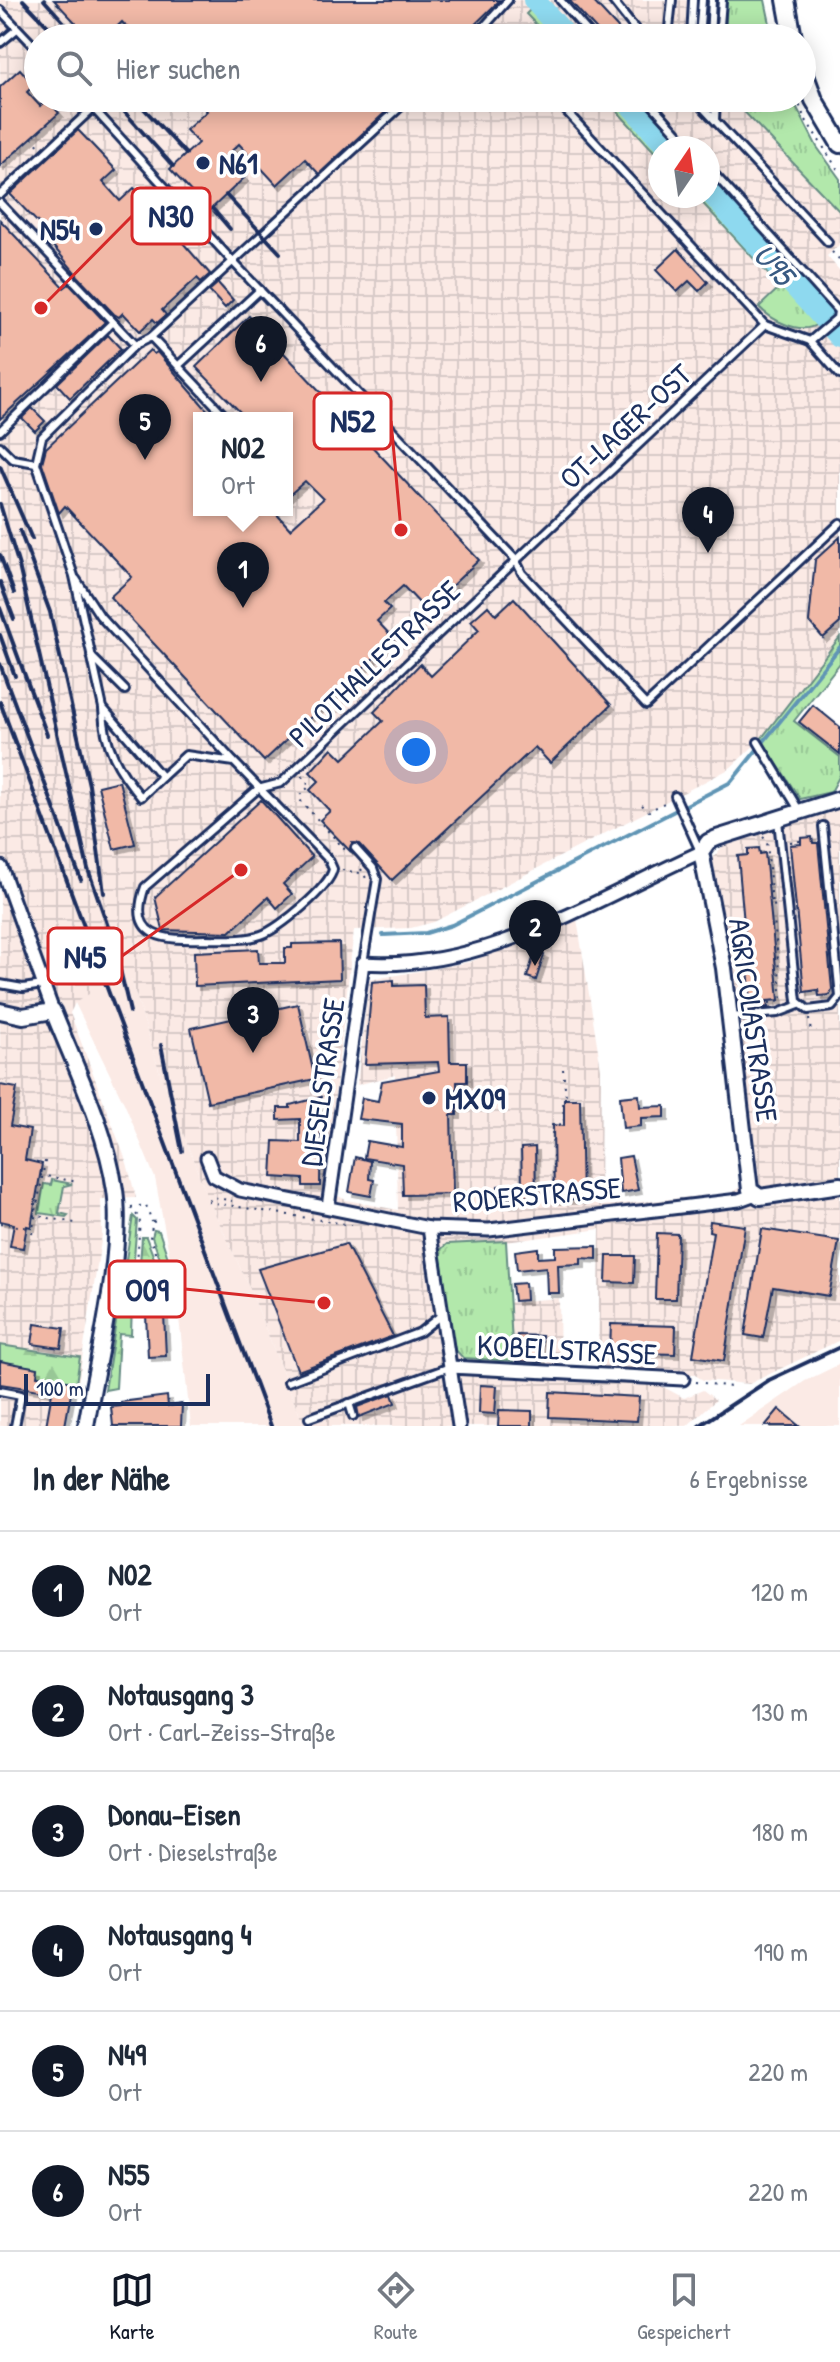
<!DOCTYPE html>
<html lang="de">
<meta charset="utf-8">
<style>
body{margin:0;font-family:"Patrick Hand",sans-serif;background:#f6f6f7;color:#1f2937}
.compass{position:absolute;left:648px;top:136px;width:72px;height:72px;border-radius:50%;background:#fff;box-shadow:0 4px 20px #0003;rotate:13deg}
.scale{position:absolute;left:24px;bottom:20px;width:186px;box-sizing:border-box;padding-left:8px;border:4px solid #1b2f5e;border-top:0;font-size:22px;line-height:28px;white-space:nowrap;color:#1b2f5e;-webkit-text-stroke:6px #fff;paint-order:stroke}
.you{position:absolute;left:416px;top:752px;width:28px;height:28px;margin:-20px;border:6px solid #fff;border-radius:50%;background:#1a73e8;box-shadow:0 0 0 12px #1a73e833}
.badge{display:grid;place-items:center;width:52px;height:52px;border-radius:50%;background:#111827;color:#fff;font-size:26px;font-weight:700}
.pin{position:absolute;translate:-50% -66px;filter:drop-shadow(0 2px 4px #0008)}
.pin::after{content:'';position:absolute;top:42px;width:28px;height:24px;background:inherit;clip-path:polygon(0 0,100% 0,50% 100%)}
.popup{position:absolute;left:193px;top:412px;width:100px;height:104px;box-sizing:border-box;display:grid;place-content:center;border-radius:0px;background:#fff;filter:drop-shadow(0 2px 6px #0005);font-size:26px;white-space:nowrap;color:#747a83}
.popup b{font-size:30px;color:#1f2937}
.popup::after{content:'';position:absolute;left:50%;top:100%;margin-left:-16px;border:16px solid transparent;border-top-color:#fff}
.list{margin:0;padding:0;list-style:none}
h2{display:flex;justify-content:space-between;align-items:center;height:104px;margin:0;padding:0 32px;font-size:34px}
h2 small{font-size:26px;font-weight:400;color:#747a83}
.list li{display:grid;grid-template-columns:52px 1fr auto;gap:24px;align-items:center;box-sizing:border-box;height:120px;padding:0 32px;border-top:2px solid #e0e1e3}
.list b{display:block;font-size:30px;white-space:nowrap}
.list p{margin:0;font-size:26px;white-space:nowrap;color:#747a83}
.list em{font-size:26px;font-style:normal;color:#747a83}
.icon{flex:none;width:44px;height:44px;fill:none;stroke:currentColor;stroke-width:2;stroke-linecap:round;stroke-linejoin:round}
.map{position:relative;flex:none;width:840px;height:1426px;overflow:hidden}
.search{position:absolute;background:#fff;box-shadow:0 4px 20px #0003;left:24px;right:24px;top:24px;height:88px;display:flex;align-items:center;gap:20px;box-sizing:border-box;padding:0 28px;border-radius:44px;color:#747a83;font-size:30px}
.sheet{height:824px;background:#fff}
nav{display:flex;justify-content:space-around;align-items:center;box-sizing:border-box;height:112px;border-top:2px solid #e0e1e3;background:#fff;font-size:22px;color:#747a83}
nav a{display:grid;justify-items:center;gap:4px}
nav .on{color:#111827}
.map>svg:first-child{display:block}
</style>
<div class="map">
<svg width="840" height="1426" viewBox="0 0 840 1426">
<defs>
<pattern id="industrial-grid" width="8" height="8" patternUnits="userSpaceOnUse" patternTransform="scale(2)"><rect width="8" height="8" fill="#fbeae5"/><path d="M0 4h8M4 0v8" fill="none" stroke="#d7c9c7"/></pattern>
<pattern id="grass-tufts" width="24" height="20" patternUnits="userSpaceOnUse" patternTransform="scale(2)"><rect width="24" height="20" fill="#b2e8ab"/><path d="M3 7l-1-3M5 7V3M7 7l1-3M15 17l-1-3M17 17v-4M19 17l1-3" fill="none" stroke="#98c796"/></pattern>
<pattern id="forest-firs" width="22" height="20" patternUnits="userSpaceOnUse" patternTransform="scale(2)"><rect width="22" height="20" fill="#b2e8ab"/><path d="M5 1l3.5 6h-7zM16 11l3.5 6h-7z" fill="#98c796"/></pattern>
<filter id="shadow"><feDropShadow dx="4" dy="4" stdDeviation="0" flood-color="#0004"/></filter>
</defs>
<rect width="100%" height="100%" fill="#fff"/>
<filter id="ink" filterUnits="userSpaceOnUse"><feTurbulence type="fractalNoise" baseFrequency=".0125" numOctaves="2"/><feDisplacementMap in="SourceGraphic" scale="16" xChannelSelector="R" yChannelSelector="G"/><feConvolveMatrix kernelMatrix="1 2 1 2 8 2 1 2 1" color-interpolation-filters="sRGB"/></filter>
<g filter="url(#ink)">
<g fill="#fbeae5">
<path d="M0,682L131,979L160,1073L207,1196L250,1289L304,1426H191L176,1291L155,1178L125,1105L75,1003Z"/>
<path d="M840,1364V1426H739L805,1381Z"/>
</g>
<path fill="url(#industrial-grid)" fill-rule="evenodd" d="M0,0H745L756,38H38V98H773L775,143L840,212V244L827,256L840,271V641L758,742L729,769L434,922L411,928L354,930L324,1189L346,1200L398,1210L395,1075L357,1085L369,980L470,962L577,919L601,1069L600,1206L731,1193L758,1175L732,966L712,859L723,846L840,809V1340L749,1384L703,1380L695,1375L598,1367L600,1229L506,1242L510,1302L559,1298L560,1378L654,1382L684,1398L703,1390L716,1400L687,1426H304L250,1289L207,1196L160,1073L131,979H112L75,1003L70,1013L127,1163L136,1198L101,1199L102,1235L78,1384L73,1382L65,1426H0ZM660,148H708V196H660ZM199,418H287V510H199Z"/>
<g fill="url(#grass-tufts)" stroke="#668c84" stroke-width="2">
<path d="M527,0H544L579,38H549L526,14L533,7Z"/>
<path d="M727,0H765L773,38H725Z"/>
<path d="M605,98H635L681,148H660V158Z"/>
<path d="M731,98H792L817,147L840,179V212Z"/>
<path d="M708,177L832,312C827,316 821,322 816,325C799,335 770,319 759,307L780,287L696,196H708Z"/>
<path d="M840,637V663L794,721L840,757V775L831,792L800,799L761,739Z"/>
<path d="M52,1180L72,1184L64,1186L59,1213L68,1215L66,1217L39,1213L44,1184L51,1185Z"/>
<path d="M506,1241L513,1361L463,1358L453,1347L439,1251L447,1244Z"/>
</g>
<g fill="url(#forest-firs)" stroke="#668c84" stroke-width="2">
<path d="M133,1216L137,1220L132,1283L146,1290L162,1288L166,1275L152,1237L154,1230L159,1231L170,1264L172,1300L170,1302L159,1297L132,1302L131,1335L119,1334L116,1388L105,1390Z"/>
<path d="M142,1237H146L159,1271L156,1282L151,1284L139,1277Z"/>
<path d="M0,1345L80,1357L76,1383L37,1376V1368L0,1361Z"/>
</g>
<g fill="none" stroke-linecap="round" stroke-linejoin="round">
<g stroke="#6095b5" stroke-width="4">
<path d="M536,0L570,38"/>
<path d="M624,98L670,148"/>
<path d="M708,190L824,318"/>
<path d="M383,935L426,933L452,925L731,782L840,647"/>
</g>
<g stroke="#8ed9ef" stroke-width="22">
<path d="M534,0L568,38"/>
<path d="M624,98L669,148"/>
<path d="M708,190L840,337"/>
</g>
</g>
<g fill="#f1b9a7" stroke="#1b2f5e" stroke-width="2" filter="url(#shadow)">
<path d="M54,0H500L461,38H137L122,22L105,38H90Z"/>
<path d="M569,0H592L627,38H604Z"/>
<path d="M20,69L34,85L27,92L40,106L47,99L59,113L0,166V87Z"/>
<path d="M195,98H385L392,106L319,174L305,159L277,185L239,144L225,157L244,178L209,211L170,169L198,143L186,130L207,111Z"/>
<path d="M78,130L116,170L103,182L120,201L134,188L152,208L139,220L156,238L169,227L210,274L201,282L197,278L162,310L166,315L157,323L153,319L140,331L123,313L119,317L114,314L78,276L43,234L46,231L10,194Z"/>
<path d="M0,220L64,288L69,284L105,322L0,419Z"/>
<path d="M678,249L708,282L699,291L689,281L677,292L656,270Z"/>
<path d="M218,283L233,300L225,308L209,291Z"/>
<path d="M249,316L479,560L426,610L403,586L384,603L390,609L377,621L394,639L264,761L110,597L132,577L65,506L59,513L42,463L46,448L150,350L154,354L157,352L214,418H199V510H273L290,529L323,499L305,481L287,497V418H246L196,367Z"/>
<path d="M108,335L121,349L70,398L57,384Z"/>
<path d="M32,408L45,421L35,431L22,418Z"/>
<path d="M840,537V623L823,638L809,622L815,560Z"/>
<path d="M514,598L611,705L550,763L535,747L392,880L359,844L352,843L350,851L320,820L330,811L310,790L319,781L310,772L332,748L343,759L383,721L374,712L420,664L431,676L479,630L471,621L488,606L496,615Z"/>
<path d="M813,705L840,727V754L799,722Z"/>
<path d="M119,781L135,844L114,849L98,786Z"/>
<path d="M261,800L312,857L283,884L292,894L277,908L268,897L230,932L163,930L155,897Z"/>
<path d="M812,837L813,843H818L832,989L830,995L819,996L818,990L804,992L790,845L801,844V838Z"/>
<path d="M759,848L760,854L765,853L779,1000L767,1001L768,1007L756,1008L755,1002H751L738,856L748,855V849Z"/>
<path d="M339,943L340,979L195,986L194,952L258,949L259,963H285V948H292V944Z"/>
<path d="M535,952L544,955L536,980L527,977Z"/>
<path d="M394,980V986L424,985L425,1018L449,1017L450,1062H467V1082H457V1115H451L453,1194L403,1195L402,1164L364,1158L367,1141L402,1147V1124L358,1119L362,1098L378,1101L382,1081L439,1071L438,1062L365,1064L372,982Z"/>
<path d="M298,1004L315,1079L208,1102L191,1028Z"/>
<path d="M0,1085L17,1088L10,1126L30,1130L25,1160L42,1164L31,1227L27,1226L23,1248L10,1246L14,1224L0,1221Z"/>
<path d="M639,1095L640,1107L665,1106V1117L641,1118V1126L623,1128L620,1097Z"/>
<path d="M321,1097L320,1186H303V1179L272,1177L274,1141L300,1142V1119L278,1120V1108H290V1105Z"/>
<path d="M564,1099H580L582,1200H554L553,1125L564,1126Z"/>
<path d="M535,1147L536,1196L499,1198L498,1186L522,1184L521,1148Z"/>
<path d="M631,1156L638,1190L621,1193L618,1158Z"/>
<path d="M355,1157L370,1161L369,1179L374,1180L371,1196L349,1192Z"/>
<path d="M710,1221L745,1226L724,1361L693,1356L713,1232L709,1231Z"/>
<path d="M762,1229L839,1241L829,1296L773,1287L763,1338L745,1335Z"/>
<path d="M657,1233L678,1234L676,1299H655Z"/>
<path d="M346,1244L393,1336L298,1371L258,1269Z"/>
<path d="M597,1246V1259L581,1258V1264L558,1265L559,1293H547L546,1267L517,1270L515,1251L538,1248V1258L555,1257V1247Z"/>
<path d="M607,1256H635L634,1283L606,1282Z"/>
<path d="M525,1283L526,1300L514,1301L512,1284Z"/>
<path d="M164,1314L166,1356L148,1357L146,1315Z"/>
<path d="M35,1324L64,1328L61,1348L32,1344Z"/>
<path d="M611,1324L676,1326L675,1354L610,1352Z"/>
<path d="M517,1335L542,1336V1362L516,1361Z"/>
<path d="M0,1361L38,1368L37,1376L73,1382L65,1426H46L52,1392L0,1384Z"/>
<path d="M480,1385L497,1386L495,1414L479,1413Z"/>
<path d="M550,1392L639,1397L637,1421L549,1417Z"/>
<path d="M392,1394L395,1403L359,1417L357,1407Z"/>
<path d="M167,1396L168,1406L182,1404L181,1426H113L111,1407L121,1406V1402Z"/>
<path d="M779,1409L799,1426H765Z"/>
<path d="M499,1410L532,1411V1426H498Z"/>
</g>
<g fill="none" stroke-linecap="round" stroke-linejoin="round">
<g stroke="#1b2f5e" stroke-width="12">
<g id="service">
<path d="M560,0L593,38"/>
<path d="M612,0L642,38"/>
<path d="M0,10L38,50"/>
<path d="M487,26L498,38"/>
<path d="M474,38L508,0"/>
<path d="M668,38L672,0"/>
<path d="M691,38L693,0"/>
<path d="M699,38L702,0"/>
<path d="M710,38L712,0"/>
<path d="M719,38L722,0"/>
<path d="M0,43L17,29"/>
<path d="M84,98L234,263L515,559L522,573L646,705L840,523"/>
<path d="M410,98L151,337L135,345L42,437L36,463L74,576L103,708L162,777L186,755L234,762L329,860L333,869C330,887 279,929 261,935C244,941 223,939 205,939C166,940 126,940 145,887L258,789L281,783L765,325"/>
<path d="M554,98L765,325L810,341L837,318L838,311L708,167"/>
<path d="M646,98L691,148"/>
<path d="M694,98L828,242"/>
<path d="M715,120L716,98"/>
<path d="M0,195L93,108"/>
<path d="M0,203L135,345"/>
<path d="M151,337L227,418"/>
<path d="M810,341L840,375"/>
<path d="M179,365L260,290"/>
<path d="M0,431L113,322"/>
<path d="M0,446L13,459L36,463"/>
<path d="M76,579L100,616L233,761"/>
<path d="M91,656L125,690"/>
<path d="M103,709C104,746 118,770 141,797L162,777"/>
<path d="M758,742L799,810"/>
<path d="M675,796L699,849"/>
<path d="M778,820L797,1001L808,1010L832,1007L840,997L823,826"/>
<path d="M355,848L373,868L377,879L363,963"/>
<path d="M0,984L23,988L43,985"/>
<path d="M730,1017L778,1013L799,1005"/>
<path d="M288,1382L420,1332L440,1316"/>
<path d="M0,1391L21,1395L15,1426"/>
<path d="M349,1403L353,1416"/>
<path d="M309,1418L450,1367"/>
</g>
</g>
<g stroke="#1b2f5e" stroke-width="17">
<g id="minor">
<path d="M1,867L53,1011"/>
<path d="M207,1158L214,1176L240,1190L429,1228L489,1230L739,1200L753,1195"/>
<path d="M328,1207L363,963C483,972 594,900 701,852"/>
<path d="M429,1228L459,1426"/>
<path d="M450,1367L683,1379"/>
</g>
</g>
<g stroke="#1b2f5e" stroke-width="20">
<g id="tertiary">
<path d="M840,799L717,838L708,842L701,852L724,968L750,1190L760,1197L840,1185"/>
<path d="M0,1011L23,1016L53,1011C76,1069 106,1128 115,1190C124,1253 97,1360 86,1426"/>
</g>
</g>
<g stroke="#1b2f5e" stroke-width="22">
<g id="secondary">
<path d="M786,0L793,38"/>
<path d="M802,67L814,100L840,144"/>
</g>
</g>
<g stroke="#1b2f5e" stroke-width="2" stroke-dasharray="2 6" stroke-linecap="butt">
<path d="M775,25L777,38"/>
<path d="M797,98L804,117L840,173"/>
<path d="M32,137L39,146"/>
<path d="M143,198L153,189"/>
<path d="M832,252L840,260"/>
<path d="M302,776L310,786L300,795V800L347,852"/>
<path d="M642,805L649,811L668,801"/>
<path d="M763,837L767,841L772,906L779,905"/>
<path d="M790,842L801,841"/>
<path d="M361,869L367,880"/>
<path d="M342,870L360,873"/>
<path d="M769,1003L782,1001L774,920"/>
<path d="M809,1019L811,1032"/>
<path d="M563,1069L566,1096"/>
<path d="M566,1098H563L564,1124L552,1125L554,1202H568"/>
<path d="M40,1175L78,1182"/>
<path d="M568,1200L583,1201V1207"/>
<path d="M209,1201L213,1197L232,1201"/>
<path d="M208,1202L351,1225"/>
<path d="M131,1207L146,1205L152,1222"/>
<path d="M131,1208L140,1219L136,1278C138,1288 150,1290 158,1286L163,1279L150,1236L153,1222L160,1220"/>
<path d="M33,1215L75,1223"/>
<path d="M0,1223L30,1228"/>
<path d="M32,1234L46,1156"/>
<path d="M696,1382L732,1387"/>
</g>
<use href="#service" stroke="#fff" stroke-width="6"/>
<use href="#minor" stroke="#fff" stroke-width="11"/>
<use href="#tertiary" stroke="#fff" stroke-width="14"/>
<use href="#secondary" stroke="#fff" stroke-width="16"/>
<g stroke="#1b2f5e" stroke-width="4">
<path d="M23,0L59,38"/>
<path d="M44,0L78,38"/>
<path d="M112,98L173,166"/>
<path d="M134,98L186,154"/>
<path d="M226,195L280,253"/>
<path d="M212,208L230,229"/>
<path d="M0,466L32,539"/>
<path d="M0,504L19,566L88,869L114,944L130,1012"/>
<path d="M20,531L50,612L89,785L104,893"/>
<path d="M0,555L14,593"/>
<path d="M0,582L14,619"/>
<path d="M0,608L47,735"/>
<path d="M0,635L15,676"/>
<path d="M0,664L81,880"/>
<path d="M0,702L271,1426"/>
<path d="M161,1045L182,1151"/>
<path d="M699,1426L769,1380L840,1347"/>
</g>
</g>
</g>
<g fill="#1b2f5e" stroke="#fff" stroke-width="3">
<circle cx="203" cy="163" r="8"/>
<circle cx="96" cy="229" r="8"/>
<circle cx="429" cy="1098" r="8"/>
</g>
<g text-anchor="middle" dominant-baseline="central" stroke-width="7" stroke-linejoin="round" paint-order="stroke">
<g font-size="30" font-weight="bold" fill="#1b2f5e" stroke="#fff" text-anchor="start">
<text x="219" y="163">N61</text>
<text x="80" y="229" text-anchor="end">N54</text>
<text x="445" y="1098">MX09</text>
</g>
<g font-size="30" fill="#1b2f5e" stroke="#fff">
<text transform="translate(625 426) rotate(-43)">OT-LAGER-OST</text>
<text transform="translate(374 663) rotate(-44)">PILOTHALLESTRASSE</text>
<text transform="translate(754 1020) rotate(82)">AGRICOLASTRASSE</text>
<text transform="translate(322 1082) rotate(-82)">DIESELSTRASSE</text>
<text transform="translate(537 1194) rotate(-5)">RODERSTRASSE</text>
<text transform="translate(567 1349) rotate(3)">KOBELLSTRASSE</text>
</g>
<g font-size="32" font-style="italic" fill="#385a82" stroke="#fff">
<text transform="translate(774 264) rotate(48)">U95</text>
</g>
</g>
<path fill="none" stroke="#d62828" stroke-width="3" d="M41 308L132 216M401 530L391 421M241 870L122 956M324 1303L185 1289"/>
<g fill="#d62828" stroke="#fff" stroke-width="3">
<circle cx="41" cy="308" r="8"/>
<circle cx="401" cy="530" r="8"/>
<circle cx="241" cy="870" r="8"/>
<circle cx="324" cy="1303" r="8"/>
</g>
<g fill="#fff" stroke="#d62828" stroke-width="3">
<rect x="132" y="188" width="78" height="56" rx="8"/>
<rect x="314" y="393" width="77" height="56" rx="8"/>
<rect x="48" y="928" width="74" height="56" rx="8"/>
<rect x="109" y="1261" width="76" height="56" rx="8"/>
</g>
<g font-size="32" text-anchor="middle" font-weight="bold" fill="#1b2f5e">
<text x="171" y="227">N30</text>
<text x="353" y="432">N52</text>
<text x="85" y="968">N45</text>
<text x="147" y="1301">O09</text>
</g>
</svg>
<svg class="compass" viewBox="-18 -18 36 36"><path d="M0-13l5 13h-10z" fill="#e53935"/><path d="M0 13l5-13h-10z" fill="#747a83"/></svg>
<div class="scale">100 m</div>
<div class="you"></div>
<div class="pin badge" style="left:243px;top:608px">1</div>
<div class="popup"><b>N02</b>Ort</div>
<div class="pin badge" style="left:535px;top:966px">2</div>
<div class="pin badge" style="left:253px;top:1053px">3</div>
<div class="pin badge" style="left:708px;top:553px">4</div>
<div class="pin badge" style="left:145px;top:460px">5</div>
<div class="pin badge" style="left:261px;top:382px">6</div>
<div class="search"><svg class="icon" aria-label="search" viewBox="0 0 24 24"><circle cx="10" cy="10" r="6"/><path d="M15 15l6 6"/></svg>Hier suchen</div>
</div>
<section class="sheet">
<h2>In der Nähe<small>6 Ergebnisse</small></h2>
<ul class="list">
<li><span class="badge">1</span><div><b>N02</b><p>Ort</p></div><em>120 m</em></li>
<li><span class="badge">2</span><div><b>Notausgang 3</b><p>Ort · Carl-Zeiss-Straße</p></div><em>130 m</em></li>
<li><span class="badge">3</span><div><b>Donau-Eisen</b><p>Ort · Dieselstraße</p></div><em>180 m</em></li>
<li><span class="badge">4</span><div><b>Notausgang 4</b><p>Ort</p></div><em>190 m</em></li>
<li><span class="badge">5</span><div><b>N49</b><p>Ort</p></div><em>220 m</em></li>
<li><span class="badge">6</span><div><b>N55</b><p>Ort</p></div><em>220 m</em></li>
</ul>
</section>
<nav>
<a class="on"><svg class="icon" aria-label="map" viewBox="0 0 24 24"><path d="M3 6l6-2 6 2 6-2v14l-6 2-6-2-6 2zM9 4v14M15 6v14"/></svg>Karte</a>
<a><svg class="icon" aria-label="directions" viewBox="0 0 24 24"><path d="M12 3l9 9-9 9-9-9zM9 14v-3h6M13 9l2 2-2 2"/></svg>Route</a>
<a><svg class="icon" aria-label="saved" viewBox="0 0 24 24"><path d="M7 4h10v16l-5-4-5 4z"/></svg>Gespeichert</a>
</nav>
